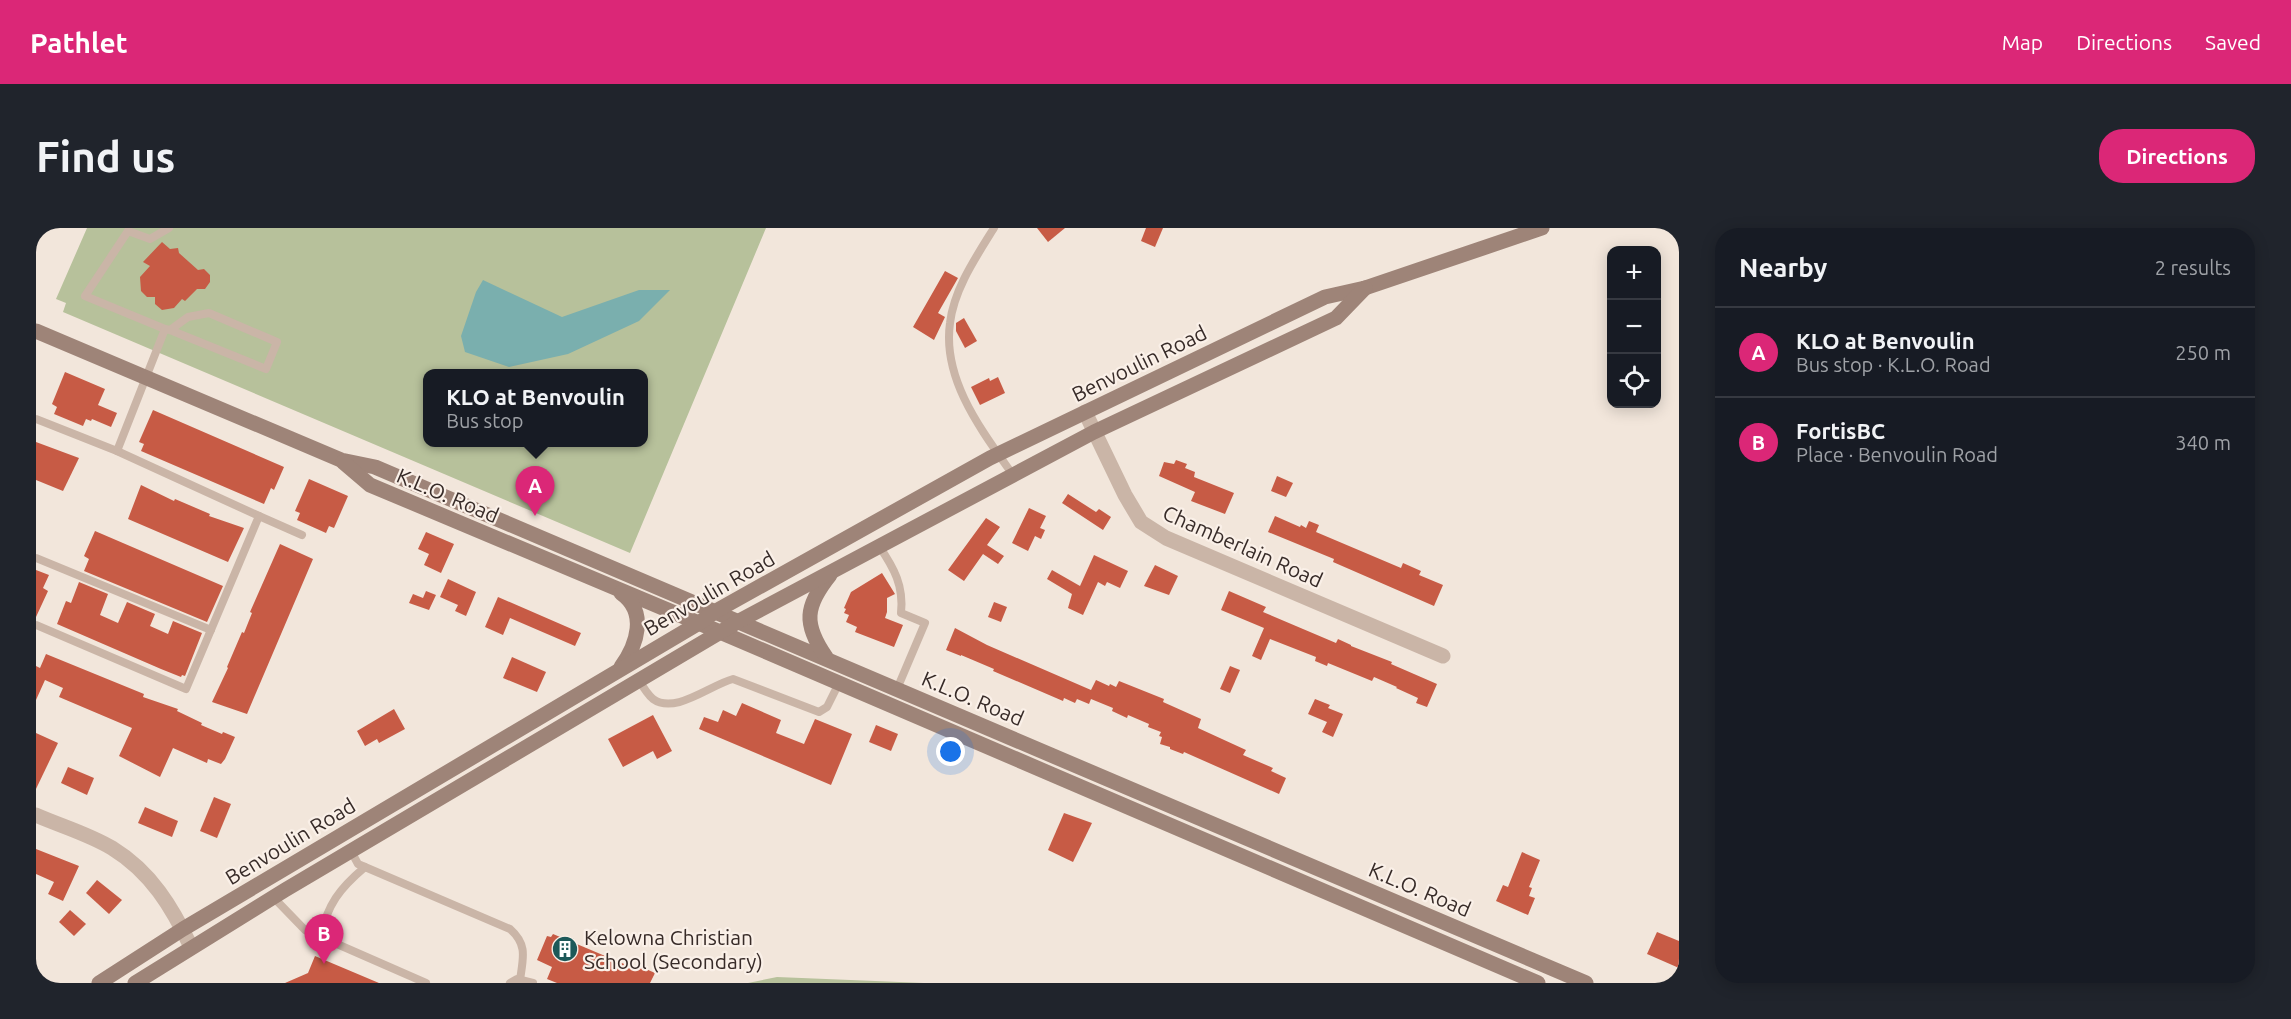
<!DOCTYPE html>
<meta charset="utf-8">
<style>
body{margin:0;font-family:Ubuntu,sans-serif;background:#20242c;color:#f1f3f6}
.controls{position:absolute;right:18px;top:18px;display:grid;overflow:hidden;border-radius:12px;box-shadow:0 3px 15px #0003}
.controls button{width:54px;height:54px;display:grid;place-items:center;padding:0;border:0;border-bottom:2px solid #363941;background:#171b24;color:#f1f3f6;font:30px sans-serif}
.you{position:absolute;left:915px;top:524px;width:21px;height:21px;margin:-15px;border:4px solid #fff;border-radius:50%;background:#1a73e8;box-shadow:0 0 0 9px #1a73e833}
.badge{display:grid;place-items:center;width:39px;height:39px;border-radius:50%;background:#db2777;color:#fff;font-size:20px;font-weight:700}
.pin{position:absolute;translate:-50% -50px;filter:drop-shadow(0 2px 3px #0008)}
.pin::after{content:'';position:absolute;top:32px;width:21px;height:18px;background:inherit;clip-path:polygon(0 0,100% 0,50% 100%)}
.popup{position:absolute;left:387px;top:141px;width:225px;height:78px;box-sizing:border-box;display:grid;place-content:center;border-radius:12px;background:#171b24;filter:drop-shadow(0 2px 4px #0005);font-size:20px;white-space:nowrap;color:#9ea1a6}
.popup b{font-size:22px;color:#f1f3f6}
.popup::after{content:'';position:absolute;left:50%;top:100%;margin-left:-12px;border:12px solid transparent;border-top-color:#171b24}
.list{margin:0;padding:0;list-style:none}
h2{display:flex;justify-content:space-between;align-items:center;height:78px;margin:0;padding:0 24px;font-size:26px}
h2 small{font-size:20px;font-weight:400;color:#9ea1a6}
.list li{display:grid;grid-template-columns:39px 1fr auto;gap:18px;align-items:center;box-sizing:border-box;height:90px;padding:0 24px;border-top:2px solid #363941}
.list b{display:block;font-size:22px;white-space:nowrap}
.list p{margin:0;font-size:20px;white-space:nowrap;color:#9ea1a6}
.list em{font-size:20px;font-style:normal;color:#9ea1a6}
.icon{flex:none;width:33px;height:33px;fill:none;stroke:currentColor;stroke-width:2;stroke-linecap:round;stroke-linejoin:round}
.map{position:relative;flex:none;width:1643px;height:755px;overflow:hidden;border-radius:24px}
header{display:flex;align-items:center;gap:36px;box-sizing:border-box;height:84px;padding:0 30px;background:#db2777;color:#fff}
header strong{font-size:28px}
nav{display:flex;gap:33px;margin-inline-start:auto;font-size:21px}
.intro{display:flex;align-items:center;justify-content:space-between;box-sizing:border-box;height:144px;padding:0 36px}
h1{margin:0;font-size:42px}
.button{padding:15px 27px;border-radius:24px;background:#db2777;color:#fff;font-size:21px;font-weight:700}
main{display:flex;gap:36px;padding:0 36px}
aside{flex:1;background:#171b24;border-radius:24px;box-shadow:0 3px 15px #0003}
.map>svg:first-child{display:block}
</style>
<header>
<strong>Pathlet</strong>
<nav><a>Map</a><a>Directions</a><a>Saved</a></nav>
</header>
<div class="intro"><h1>Find us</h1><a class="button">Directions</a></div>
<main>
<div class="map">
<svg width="1643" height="755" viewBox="0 0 1643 755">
<rect width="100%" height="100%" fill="#f2e6db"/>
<g fill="#b7c19b" fill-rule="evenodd">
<path d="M51,0H730L594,325L27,84L30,75L20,71ZM391,146H607V214H391Z"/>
<path d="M741,749L888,755H712Z"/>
</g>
<path fill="#7aafae" d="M447,52L526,89L603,62H634L603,93L532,126L473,139L429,124L425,108L440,64Z"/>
<g fill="#c75b45">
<path d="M1001,0H1029L1012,14Z"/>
<path d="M1110,0H1127L1119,19L1105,13Z"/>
<path d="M126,14L134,21L142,20L143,25L162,42L168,41L174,47V54L169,61H161L149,73L146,71L138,80L126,82L119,76V69H111L105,63L104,49L114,38L107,34Z"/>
<path d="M909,43L922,50L902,85L909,89L898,112L877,99Z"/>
<path d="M928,90L941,113L929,120L920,103V95Z"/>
<path d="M29,144L69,161L62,177L81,185L75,199L56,191L55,193L50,191L47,198L18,186L21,179L16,176Z"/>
<path d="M962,149L969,165L944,177L935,159L953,150L954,153Z"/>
<path d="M117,182L248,239L238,262L235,260L228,276L105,223L108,216L103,214Z"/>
<path d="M0,214L43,230L27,263L0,252Z"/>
<path d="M1140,232L1151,236L1149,240L1159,244L1158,249L1198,265L1189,286L1155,273L1159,264L1123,248L1128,234L1138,236Z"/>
<path d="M1241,248L1257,255L1250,269L1235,263Z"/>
<path d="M273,251L312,268L298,300L293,298L290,305L261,292L264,285L259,283Z"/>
<path d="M105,257L138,273L139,271L174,286L173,288L208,300L192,334L92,291Z"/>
<path d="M1032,266L1060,284L1063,281L1075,289L1067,302L1026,275Z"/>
<path d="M993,280L1010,288L1004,300L1009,302L1005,311L999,308L992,323L976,315Z"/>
<path d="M1239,288L1264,299L1265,297L1270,300L1273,293L1283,297L1280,304L1365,340L1367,335L1385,343L1383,347L1407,357L1398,378L1297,334L1298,331L1232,304Z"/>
<path d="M950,290L964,299L951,317L968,328L962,336L947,326L928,353L912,342Z"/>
<path d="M59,303L187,358L171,394L48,343L53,331L48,328Z"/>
<path d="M390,304L418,316L405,345L388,337L393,326L382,321Z"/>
<path d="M244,316L277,331L211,486L176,474L192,440L191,439L206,404L208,405L216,385L214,384Z"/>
<path d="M1058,327L1092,343L1084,360L1071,354L1069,358L1062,354L1047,387L1032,380L1036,366L1011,351L1016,342L1044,358Z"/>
<path d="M1119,337L1142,348L1133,367L1108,358Z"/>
<path d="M0,342L13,347L7,360L12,363L0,389Z"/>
<path d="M846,345L859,366L851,370V384L849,390L867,397L858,419L819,404L821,399L810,394L813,387L808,385L810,381L808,380L815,364Z"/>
<path d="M412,351L440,364L430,388L419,383L422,377L404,369Z"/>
<path d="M43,354L72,366L64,387L82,395L91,374L119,386L114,398L132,406L137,393L166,405L149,448L146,447L145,449L125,441L21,396L30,373L35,375Z"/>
<path d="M390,363L400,367L393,382L373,375L377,366L387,370Z"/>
<path d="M1193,363L1230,379L1227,384L1300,415L1302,411L1315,417V418L1356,434L1355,436L1401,456L1391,479L1380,475L1382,470L1360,460L1361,459L1338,449L1336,453L1292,435L1291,438L1279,433L1280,429L1234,411L1225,432L1216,428L1228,400L1185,382Z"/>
<path d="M462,369L545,405L539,418L474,390L467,407L449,399Z"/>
<path d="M958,374L971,379L965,394L952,389Z"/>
<path d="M919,400L951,417L1055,462L1060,452L1073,458L1074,456L1080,459L1083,453L1128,471L1127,474L1165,491L1162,500L1210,522L1207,527L1237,540L1235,543L1250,550L1243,566L1148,524L1147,526L1134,521V519L1124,516L1126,509L1123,508L1125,504L1112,499L1113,496L1092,487L1091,490L1076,483L1077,480L1055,471L1053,476L1041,471L1039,475L1028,470L1027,473L957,443L958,441L925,427V428L910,422Z"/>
<path d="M10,426L108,466L107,469L142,481L141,483L166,495L165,497L186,506L187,504L199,509L189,531L185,536L172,531L171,535L137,520L124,549L83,528L96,500L23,469L27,460L9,452L0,472V438L4,440Z"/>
<path d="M476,429L510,444L501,464L467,450Z"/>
<path d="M1194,438L1204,442L1194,465L1184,461Z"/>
<path d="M1279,471L1294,477L1292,480L1307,486L1297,509L1286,504L1291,494L1272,486Z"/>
<path d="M706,475L745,492L740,505L768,516L779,491L816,506L795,557L663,501L668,489L682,494L687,482L700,488Z"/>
<path d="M358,481L369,501L343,515L341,511L329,518L321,503Z"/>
<path d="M617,487L636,523L621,531L617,523L587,539L572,511Z"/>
<path d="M840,497L862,506L855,523L833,514Z"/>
<path d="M0,505L22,515L0,561Z"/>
<path d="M32,539L58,550L51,567L25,555Z"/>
<path d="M178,569L195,576L181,610L164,603Z"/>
<path d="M109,579L142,593L136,609L102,595Z"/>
<path d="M1028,585L1056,595L1037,634L1012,622Z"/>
<path d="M0,621L43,638L27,673L12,666L18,654L0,646Z"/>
<path d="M1486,624L1504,632L1493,659L1496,660L1493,668L1499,670L1492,687L1460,673L1467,657L1472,659Z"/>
<path d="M61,652L86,672L73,686L50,665Z"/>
<path d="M34,682L50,696L38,708L23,694Z"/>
<path d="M1621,704L1643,713V740L1611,726Z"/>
<path d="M517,706L600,741L601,737L619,745L614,755H521L511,751L516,739L501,732L511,708L515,709Z"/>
<path d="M279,728L343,755H249L272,745Z"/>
</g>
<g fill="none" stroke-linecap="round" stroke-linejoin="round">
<g stroke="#cab5a7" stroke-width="8">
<path d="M958,0C940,29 918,61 914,95C906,152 946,203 977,247"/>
<path d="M129,101L49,68L92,3L114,11L133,0"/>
<path d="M0,191L81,223L223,288L150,461L0,397"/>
<path d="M81,223L129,101L134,102L152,89L173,85L241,114L230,141L134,102"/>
<path d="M223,288L266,307"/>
<path d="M843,318C858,340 868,358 865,385L889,395L861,461"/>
<path d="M0,330L175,402"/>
<path d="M603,452C607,459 611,466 617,471C639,487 674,457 697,451L783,484L791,479L803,455"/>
<path d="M315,623L322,636L329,639L474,701C492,717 487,730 484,752"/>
<path d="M238,670L269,702L390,755"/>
<path d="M284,709C292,676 303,661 329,639"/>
<path d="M474,755L481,751L497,755"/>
</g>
<g stroke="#cab5a7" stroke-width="15">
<path d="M1049,184L1089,267L1105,294L1130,310L1407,428"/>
<path d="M0,587C25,598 53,606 76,620C115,644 136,679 155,719"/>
</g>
<g stroke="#9e8478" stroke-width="15">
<path d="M0,103L305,232L339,239L1550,755"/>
<path d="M307,234L334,257L684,404L1502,755"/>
<path d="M790,429C767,396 769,378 794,347"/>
<path d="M585,439C601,417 612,384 585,365"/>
<path d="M63,755L147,701L663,395L680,383L954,230L1289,69L1329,60L1506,0"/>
<path d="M99,755L249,662L703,393L1058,204L1300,90L1329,60"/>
</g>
</g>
<defs>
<g id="building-disc" transform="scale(1.35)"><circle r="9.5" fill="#1d5959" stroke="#faf0e8"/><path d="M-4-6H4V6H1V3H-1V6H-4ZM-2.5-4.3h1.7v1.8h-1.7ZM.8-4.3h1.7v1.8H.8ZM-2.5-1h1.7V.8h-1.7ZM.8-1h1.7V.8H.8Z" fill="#fff"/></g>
</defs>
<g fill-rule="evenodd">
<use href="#building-disc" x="529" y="721"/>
</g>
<g text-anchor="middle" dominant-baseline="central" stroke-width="4.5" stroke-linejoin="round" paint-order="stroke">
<g font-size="21" fill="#372b28" stroke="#faf0e8">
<text transform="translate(1103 135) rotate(-26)">Benvoulin Road</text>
<text transform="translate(412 267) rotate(23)">K.L.O. Road</text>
<text transform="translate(1207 318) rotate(24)">Chamberlain Road</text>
<text transform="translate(673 365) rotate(-30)">Benvoulin Road</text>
<text transform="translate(937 470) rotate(23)">K.L.O. Road</text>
<text transform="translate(254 613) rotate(-31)">Benvoulin Road</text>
<text transform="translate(1384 661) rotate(23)">K.L.O. Road</text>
</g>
<g font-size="21" fill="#372b28" stroke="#faf0e8" text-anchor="start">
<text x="548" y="709">Kelowna Christian<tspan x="548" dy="24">School (Secondary)</tspan></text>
</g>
</g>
</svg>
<div class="controls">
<button>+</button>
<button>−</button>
<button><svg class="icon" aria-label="locate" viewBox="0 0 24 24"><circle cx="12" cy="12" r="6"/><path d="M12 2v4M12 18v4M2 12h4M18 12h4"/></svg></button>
</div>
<div class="you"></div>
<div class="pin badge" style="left:499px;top:288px">A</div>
<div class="popup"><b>KLO at Benvoulin</b>Bus stop</div>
<div class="pin badge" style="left:288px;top:736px">B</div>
</div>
<aside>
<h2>Nearby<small>2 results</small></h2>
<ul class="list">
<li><span class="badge">A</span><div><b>KLO at Benvoulin</b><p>Bus stop · K.L.O. Road</p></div><em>250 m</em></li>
<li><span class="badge">B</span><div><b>FortisBC</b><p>Place · Benvoulin Road</p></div><em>340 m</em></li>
</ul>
</aside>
</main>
